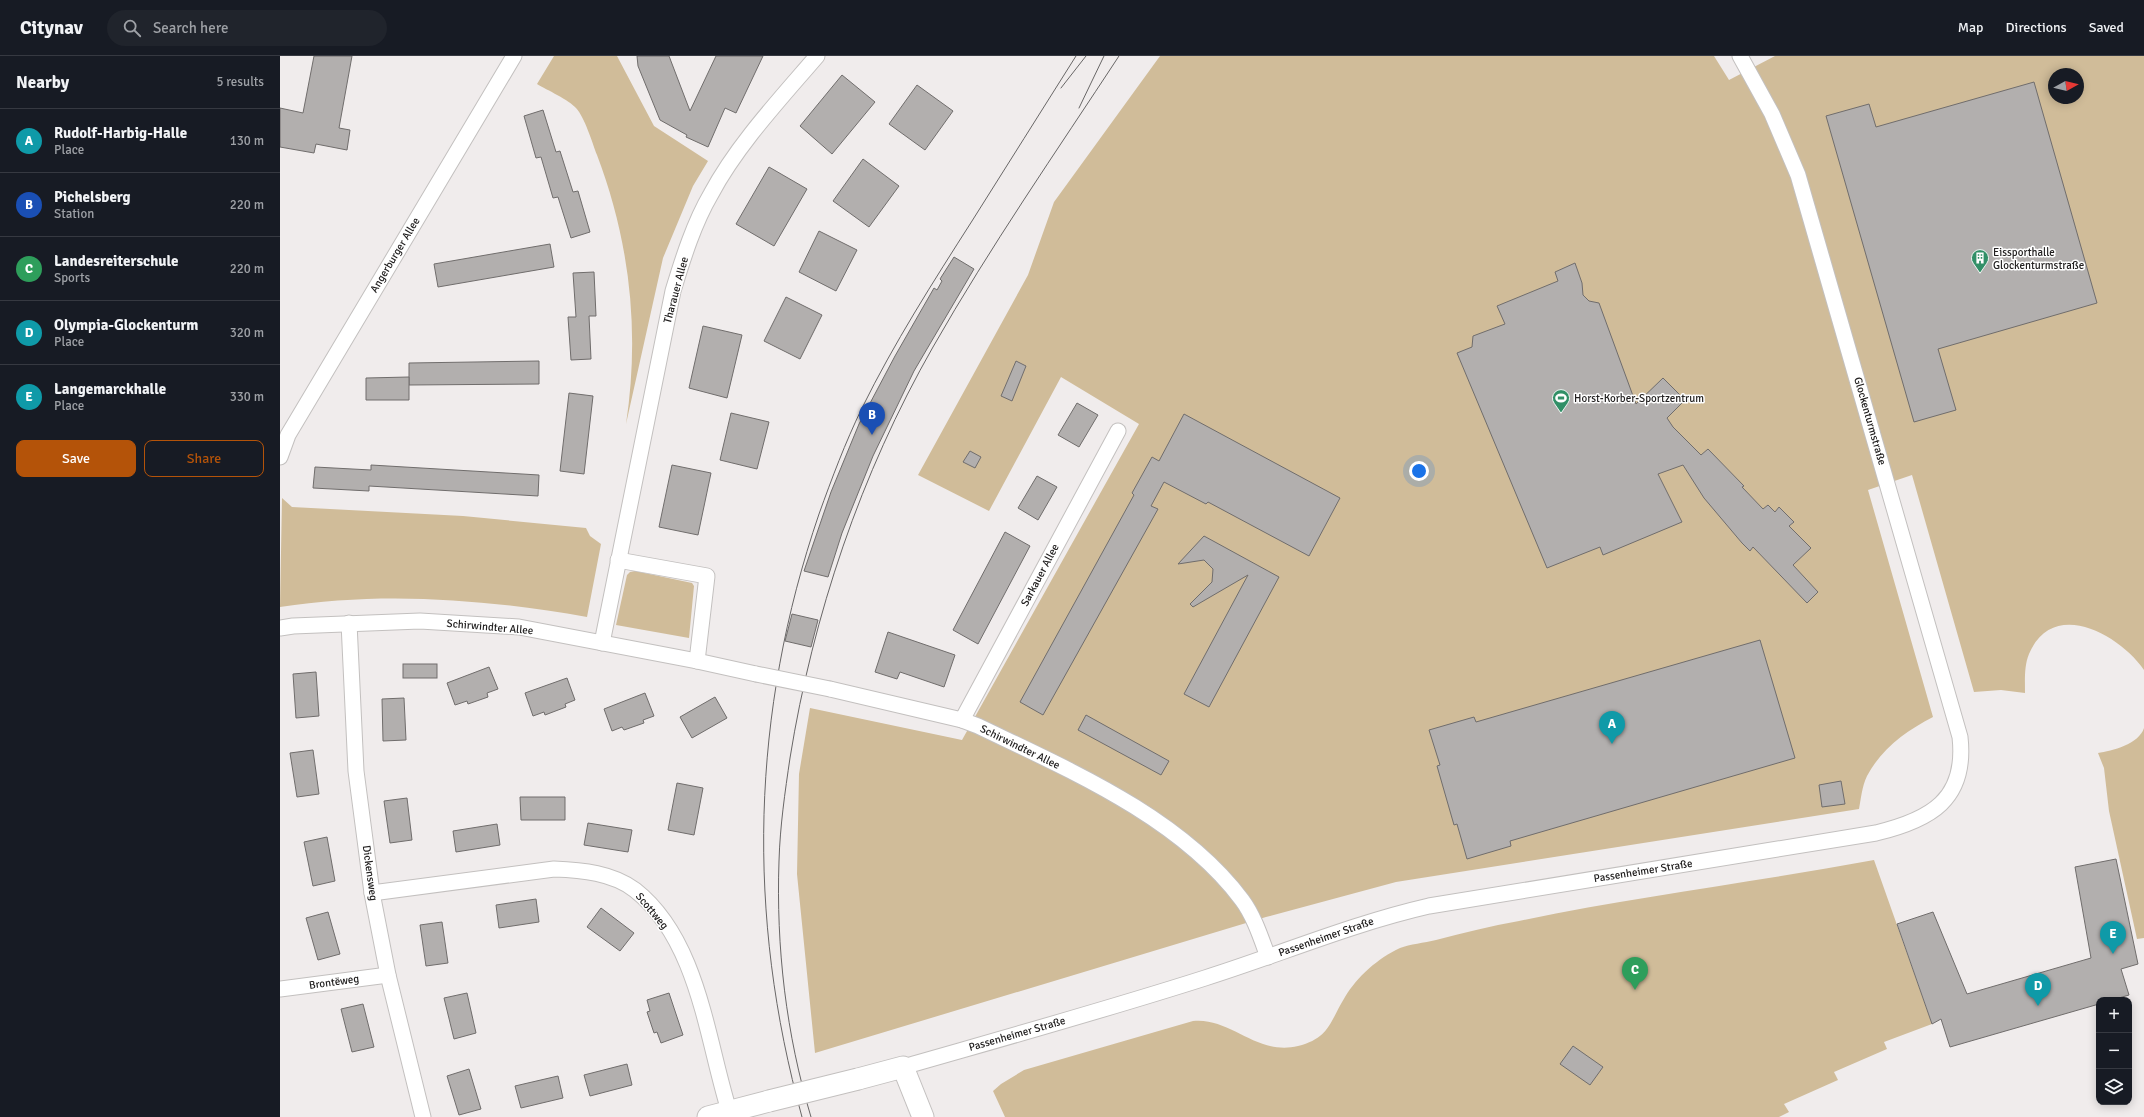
<!DOCTYPE html>
<meta charset="utf-8">
<style>
body{margin:0;font-family:Signika,sans-serif;background:#20242c;color:#f1f3f6}
.controls{position:absolute;right:12px;bottom:12px;display:grid;overflow:hidden;border-radius:8px;box-shadow:0 2px 10px #0003}
.controls button{width:36px;height:36px;display:grid;place-items:center;padding:0;border:0;border-bottom:1px solid #363941;background:#171b24;color:#f1f3f6;font:20px sans-serif}
.compass{position:absolute;left:1768px;top:12px;width:36px;height:36px;border-radius:50%;background:#171b24;box-shadow:0 2px 10px #0003;rotate:82deg}
.you{position:absolute;left:1139px;top:415px;width:14px;height:14px;margin:-10px;border:3px solid #fff;border-radius:50%;background:#1a73e8;box-shadow:0 0 0 6px #1a73e833}
.badge{display:grid;place-items:center;width:26px;height:26px;border-radius:50%;background:#b45309;color:#fff;font-size:13px;font-weight:700}
.pin{position:absolute;translate:-50% -33px;filter:drop-shadow(0 1px 2px #0008)}
.pin::after{content:'';position:absolute;top:21px;width:14px;height:12px;background:inherit;clip-path:polygon(0 0,100% 0,50% 100%)}
.list{margin:0;padding:0;list-style:none}
h2{display:flex;justify-content:space-between;align-items:center;height:52px;margin:0;padding:0 16px;font-size:17px}
h2 small{font-size:13px;font-weight:400;color:#9ea1a6}
.list li{display:grid;grid-template-columns:26px 1fr auto;gap:12px;align-items:center;box-sizing:border-box;height:64px;padding:0 16px;border-top:1px solid #363941}
.list b{display:block;font-size:15px;white-space:nowrap}
.list p{margin:0;font-size:13px;white-space:nowrap;color:#9ea1a6}
.list em{font-size:13px;font-style:normal;color:#9ea1a6}
.actions{display:flex;gap:8px;padding:12px 16px}
.actions a{flex:1;padding:9px 0;border:1px solid #b45309;border-radius:8px;text-align:center;font-size:14px;color:#b45309}
.actions .main{background:#b45309;color:#fff}
.icon{flex:none;width:22px;height:22px;fill:none;stroke:currentColor;stroke-width:2;stroke-linecap:round;stroke-linejoin:round}
.map{position:relative;flex:none;width:1864px;height:1061px;overflow:hidden}
header{display:flex;align-items:center;gap:24px;box-sizing:border-box;height:56px;padding:0 20px;background:#171b24;border-bottom:1px solid #363941}
header strong{font-size:19px}
nav{display:flex;gap:22px;margin-inline-start:auto;font-size:14px}
.search{width:280px;height:36px;background:#20242c;display:flex;align-items:center;gap:10px;box-sizing:border-box;padding:0 14px;border-radius:22px;color:#9ea1a6;font-size:15px}
main{display:flex}
aside{flex:1;background:#171b24}
.map>svg:first-child{display:block}
</style>
<header>
<strong>Citynav</strong>
<div class="search"><svg class="icon" aria-label="search" viewBox="0 0 24 24"><circle cx="10" cy="10" r="6"/><path d="M15 15l6 6"/></svg>Search here</div>
<nav><a>Map</a><a>Directions</a><a>Saved</a></nav>
</header>
<main>
<aside>
<h2>Nearby<small>5 results</small></h2>
<ul class="list">
<li><span class="badge" style="background:#0f9aa8">A</span><div><b>Rudolf-Harbig-Halle</b><p>Place</p></div><em>130 m</em></li>
<li><span class="badge" style="background:#1a4fb4">B</span><div><b>Pichelsberg</b><p>Station</p></div><em>220 m</em></li>
<li><span class="badge" style="background:#2e9e5b">C</span><div><b>Landesreiterschule</b><p>Sports</p></div><em>220 m</em></li>
<li><span class="badge" style="background:#0f9aa8">D</span><div><b>Olympia-Glockenturm</b><p>Place</p></div><em>320 m</em></li>
<li><span class="badge" style="background:#0f9aa8">E</span><div><b>Langemarckhalle</b><p>Place</p></div><em>330 m</em></li>
</ul>
<div class="actions"><a class="main">Save</a><a>Share</a></div>
</aside>
<div class="map">
<svg width="1864" height="1061" viewBox="0 0 1864 1061">
<rect width="100%" height="100%" fill="#f0ecec"/>
<g fill="#d0bc99" fill-rule="evenodd">
<path d="M274,0H337L374,70L428,105L413,130L383,202L346,368C360,276 350,186 317,99C312,86 305,62 296,52C289,44 267,34 257,28Z"/>
<path d="M880,0H1434L1449,24L1495,0H1864V614C1840,579 1773,541 1749,598C1744,610 1745,624 1745,637L1721,634L1694,636L1632,419L1588,434L1653,661C1626,675 1602,692 1587,720C1582,730 1581,743 1579,753L1116,826L986,861L535,997L517,818L519,718L530,652L682,684L859,368L781,321L709,455L638,419L748,219L774,146ZM1774,18H1798V42H1774Z"/>
<path d="M2,442L12,451L183,460L306,472L310,480L321,488L307,561C205,543 103,535 0,551Z"/>
<path d="M355,515L412,527L414,530L409,582L336,569L347,519L350,516Z"/>
<path d="M1864,672V882L1857,883L1829,755L1824,712L1818,697C1832,695 1859,688 1864,672Z"/>
<path d="M1594,804L1652,968L1604,986L1607,993L1554,1016L1558,1024L1504,1048L1509,1056L1499,1061H725L713,1035L721,1028L744,1014L913,965C951,961 976,1000 1018,990C1050,982 1050,965 1065,941C1077,921 1098,902 1120,892C1130,888 1144,887 1156,884C1183,877 1211,870 1239,865C1357,840 1476,826 1594,804Z"/>
</g>
<g fill="#b2afae" stroke="#706d6c">
<path d="M34,0H72L59,72L70,74L67,94L36,88L34,97L0,91V52L23,57Z"/>
<path d="M357,0H389L410,55L436,0H483L456,57L445,52L428,91L406,81L407,79L380,64L358,10Z"/>
<path d="M562,19L595,46L552,98L520,70Z"/>
<path d="M1754,26L1817,247L1658,293L1676,354L1634,366L1546,60L1589,48L1596,71Z"/>
<path d="M637,29L673,55L645,94L609,68Z"/>
<path d="M263,54L276,96L280,95L293,136L298,135L310,176L291,182L278,141L273,142L261,101L256,102L244,60Z"/>
<path d="M583,103L619,130L589,171L553,145Z"/>
<path d="M489,111L527,133L494,190L456,168Z"/>
<path d="M539,175L577,194L556,235L519,216Z"/>
<path d="M270,188L274,211L158,231L154,208Z"/>
<path d="M674,201L694,213L634,315L593,400L562,477L548,521L524,515L551,436L579,368L615,300L654,232L657,234L662,225L660,223Z"/>
<path d="M1295,207L1302,227L1303,239L1309,245L1319,247L1356,348L1383,322L1405,344L1387,362L1393,371L1421,399L1428,393L1464,430L1462,431L1483,453L1488,449L1495,456L1499,451L1514,466L1509,470L1531,492L1513,509L1538,536L1527,547L1473,491L1470,495L1462,487L1424,442L1403,409L1378,418L1402,466L1323,499L1320,491L1267,512L1177,297L1192,291L1193,280L1225,268L1217,250L1278,225L1275,216Z"/>
<path d="M314,216L316,260H309L311,303L291,304L288,261H296L293,217Z"/>
<path d="M506,241L542,259L520,303L484,285Z"/>
<path d="M423,270L462,279L447,342L409,332Z"/>
<path d="M259,305V328L129,329V307Z"/>
<path d="M736,305L746,310L732,345L721,340Z"/>
<path d="M129,321V344H86V322Z"/>
<path d="M289,337L313,340L304,418L280,415Z"/>
<path d="M797,347L818,359L799,391L778,379Z"/>
<path d="M451,357L489,366L477,413L440,404Z"/>
<path d="M904,358L1060,442L1029,500L928,446L926,448L884,426L871,450L878,453L763,659L740,646L854,439L852,437L872,401L879,405Z"/>
<path d="M690,395L701,401L695,412L683,406Z"/>
<path d="M91,409L259,419L258,440L89,430V435L33,432L35,411L91,414Z"/>
<path d="M392,409L431,417L418,479L379,471Z"/>
<path d="M757,420L777,431L758,464L738,452Z"/>
<path d="M725,476L750,490L698,588L673,574Z"/>
<path d="M924,480L999,521L929,651L904,638L968,519L913,551L910,548L932,526L933,513L924,504L898,508Z"/>
<path d="M512,558L538,564L531,591L505,585Z"/>
<path d="M608,576L675,599L664,631L620,616L617,623L595,616Z"/>
<path d="M1480,584L1515,702L1230,785L1231,790L1187,803L1177,768L1174,769L1157,710L1160,709L1149,674L1194,661L1196,666Z"/>
<rect x="123" y="608" width="34" height="14"/>
<path d="M209,611L218,633L207,637L208,641L188,648L187,645L175,649L167,627Z"/>
<path d="M36,616L39,660L16,662L13,618Z"/>
<path d="M287,622L295,644L285,648L286,651L265,659L264,656L253,660L245,637Z"/>
<path d="M365,637L374,660L363,664L364,667L344,674L342,671L332,675L324,653Z"/>
<path d="M435,641L447,662L412,682L400,661Z"/>
<path d="M124,642L126,684L103,685L102,643Z"/>
<path d="M806,659L889,705L881,719L798,674Z"/>
<path d="M33,694L39,738L17,741L10,697Z"/>
<path d="M1561,725L1565,748L1542,751L1539,729Z"/>
<path d="M397,727L423,732L414,779L388,774Z"/>
<path d="M240,741H285V764H241Z"/>
<path d="M127,742L132,784L110,787L104,745Z"/>
<path d="M308,767L352,774L348,796L304,789Z"/>
<path d="M217,768L220,789L176,796L173,775Z"/>
<path d="M47,781L55,825L33,830L24,786Z"/>
<path d="M1836,803L1858,908L1841,913L1849,939L1832,944H1819V948L1670,991L1661,963L1652,968L1617,868L1653,856L1687,938L1811,902L1795,811Z"/>
<path d="M256,843L259,866L219,872L216,849Z"/>
<path d="M321,852L354,877L340,895L307,871Z"/>
<path d="M48,856L60,898L38,904L26,862Z"/>
<path d="M162,866L168,907L146,910L140,869Z"/>
<path d="M187,937L196,977L174,983L164,942Z"/>
<path d="M389,937L403,979L381,987L377,976L374,977L367,956L370,955L367,944Z"/>
<path d="M83,948L94,991L72,996L61,953Z"/>
<path d="M1293,990L1323,1011L1310,1029L1280,1008Z"/>
<path d="M347,1008L352,1029L310,1040L304,1019Z"/>
<path d="M189,1013L201,1053L179,1059L167,1020Z"/>
<path d="M278,1020L283,1042L241,1052L235,1030Z"/>
</g>
<g fill="none" stroke-linecap="round" stroke-linejoin="round">
<g stroke="#c3c0bf" stroke-width="17">
<g id="street">
<path d="M0,401L8,379L234,0"/>
<path d="M338,504L427,520L417,605"/>
<path d="M69,567L76,715L92,837L108,919L143,1061"/>
<path d="M0,572L13,570L140,565L239,571L417,605L476,618"/>
<path d="M322,587L393,235C403,202 414,167 431,138C457,89 501,42 537,0"/>
<path d="M550,633L682,664L698,670C789,714 900,761 962,844C974,860 981,882 988,901"/>
<path d="M682,664L838,375"/>
<path d="M92,837L274,813C302,814 333,817 355,834C420,885 427,988 451,1061"/>
<path d="M0,933L108,919"/>
<path d="M623,1011C724,982 825,954 925,922C1001,898 1071,868 1149,850L1596,777C1650,764 1687,744 1680,681L1518,119L1492,58L1460,0"/>
</g>
</g>
<g stroke="#c3c0bf" stroke-width="23">
<g id="secondary">
<path d="M578,1023L623,1011L643,1061"/>
<path d="M428,1061L489,1045"/>
</g>
</g>
<use href="#street" stroke="#fff" stroke-width="15"/>
<use href="#secondary" stroke="#fff" stroke-width="21"/>
<g stroke="#686666" stroke-width="1">
<path d="M781,32L806,0"/>
<path d="M799,52L824,0"/>
<path d="M522,1061C466,859 471,657 539,458C552,422 565,387 582,352C614,287 653,226 692,165C727,110 761,55 796,0"/>
<path d="M531,1061C506,978 496,891 499,805C500,770 505,736 510,702C533,559 581,417 653,291C710,191 776,96 839,0"/>
</g>
<g stroke="#c3c0bf" stroke-width="17" stroke-linecap="butt">
<path id="street-bridge" d="M476,618L550,633"/>
</g>
<g stroke="#c3c0bf" stroke-width="23" stroke-linecap="butt">
<path id="secondary-bridge" d="M489,1045L578,1023"/>
</g>
<use href="#street-bridge" stroke="#fff" stroke-width="15"/>
<use href="#secondary-bridge" stroke="#fff" stroke-width="21"/>
</g>
<defs>
<g id="building-pin" transform="scale(0.9)"><path d="M0 17L-7.5 6A9.5 9.5 0 1 1 7.5 6Z" fill="#318f67" stroke="#fff"/><path d="M-4-6H4V6H1V3H-1V6H-4ZM-2.5-4.3h1.7v1.8h-1.7ZM.8-4.3h1.7v1.8H.8ZM-2.5-1h1.7V.8h-1.7ZM.8-1h1.7V.8H.8Z" fill="#fff"/></g>
<g id="stadium-pin" transform="scale(0.9)"><path d="M0 17L-7.5 6A9.5 9.5 0 1 1 7.5 6Z" fill="#318f67" stroke="#fff"/><path d="M0-5a6.5 5 0 1 0 0 10a6.5 5 0 1 0 0-10ZM-3.5-1.8h7v3.6h-7Z" fill="#fff"/></g>
</defs>
<g fill-rule="evenodd">
<use href="#building-pin" x="1700" y="202"/>
<use href="#stadium-pin" x="1281" y="342"/>
</g>
<g text-anchor="middle" dominant-baseline="central" stroke-width="3" stroke-linejoin="round" paint-order="stroke">
<g font-size="11" fill="#222020" stroke="#fff" text-anchor="start">
<text x="1713" y="196">Eissporthalle<tspan x="1713" dy="13">Glockenturmstraße</tspan></text>
<text x="1294" y="342">Horst-Korber-Sportzentrum</text>
</g>
<g font-size="11" fill="#222020" stroke="#fff">
<text transform="translate(115 199) rotate(-59)">Angerburger Allee</text>
<text transform="translate(396 234) rotate(-75)">Tharauer Allee</text>
<text transform="translate(1590 365) rotate(74)">Glockenturmstraße</text>
<text transform="translate(760 519) rotate(-62)">Sarkauer Allee</text>
<text transform="translate(210 571) rotate(5)">Schirwindter Allee</text>
<text transform="translate(740 691) rotate(26)">Schirwindter Allee</text>
<text transform="translate(1363 815) rotate(-9)">Passenheimer Straße</text>
<text transform="translate(90 817) rotate(82)">Dickensweg</text>
<text transform="translate(372 855) rotate(50)">Scottweg</text>
<text transform="translate(1046 881) rotate(-19)">Passenheimer Straße</text>
<text transform="translate(54 926) rotate(-8)">Brontëweg</text>
<text transform="translate(737 978) rotate(-16)">Passenheimer Straße</text>
</g>
</g>
</svg>
<div class="controls">
<button>+</button>
<button>−</button>
<button><svg class="icon" aria-label="layers" viewBox="0 0 24 24"><path d="M12 4l9 5-9 5-9-5zM3 14l9 5 9-5"/></svg></button>
</div>
<svg class="compass" viewBox="-18 -18 36 36"><path d="M0-13l5 13h-10z" fill="#e53935"/><path d="M0 13l5-13h-10z" fill="#9ea1a6"/></svg>
<div class="you"></div>
<div class="pin badge" style="left:1332px;top:688px;background:#0f9aa8">A</div>
<div class="pin badge" style="left:592px;top:379px;background:#1a4fb4">B</div>
<div class="pin badge" style="left:1355px;top:934px;background:#2e9e5b">C</div>
<div class="pin badge" style="left:1758px;top:950px;background:#0f9aa8">D</div>
<div class="pin badge" style="left:1833px;top:898px;background:#0f9aa8">E</div>
</div>
</main>
